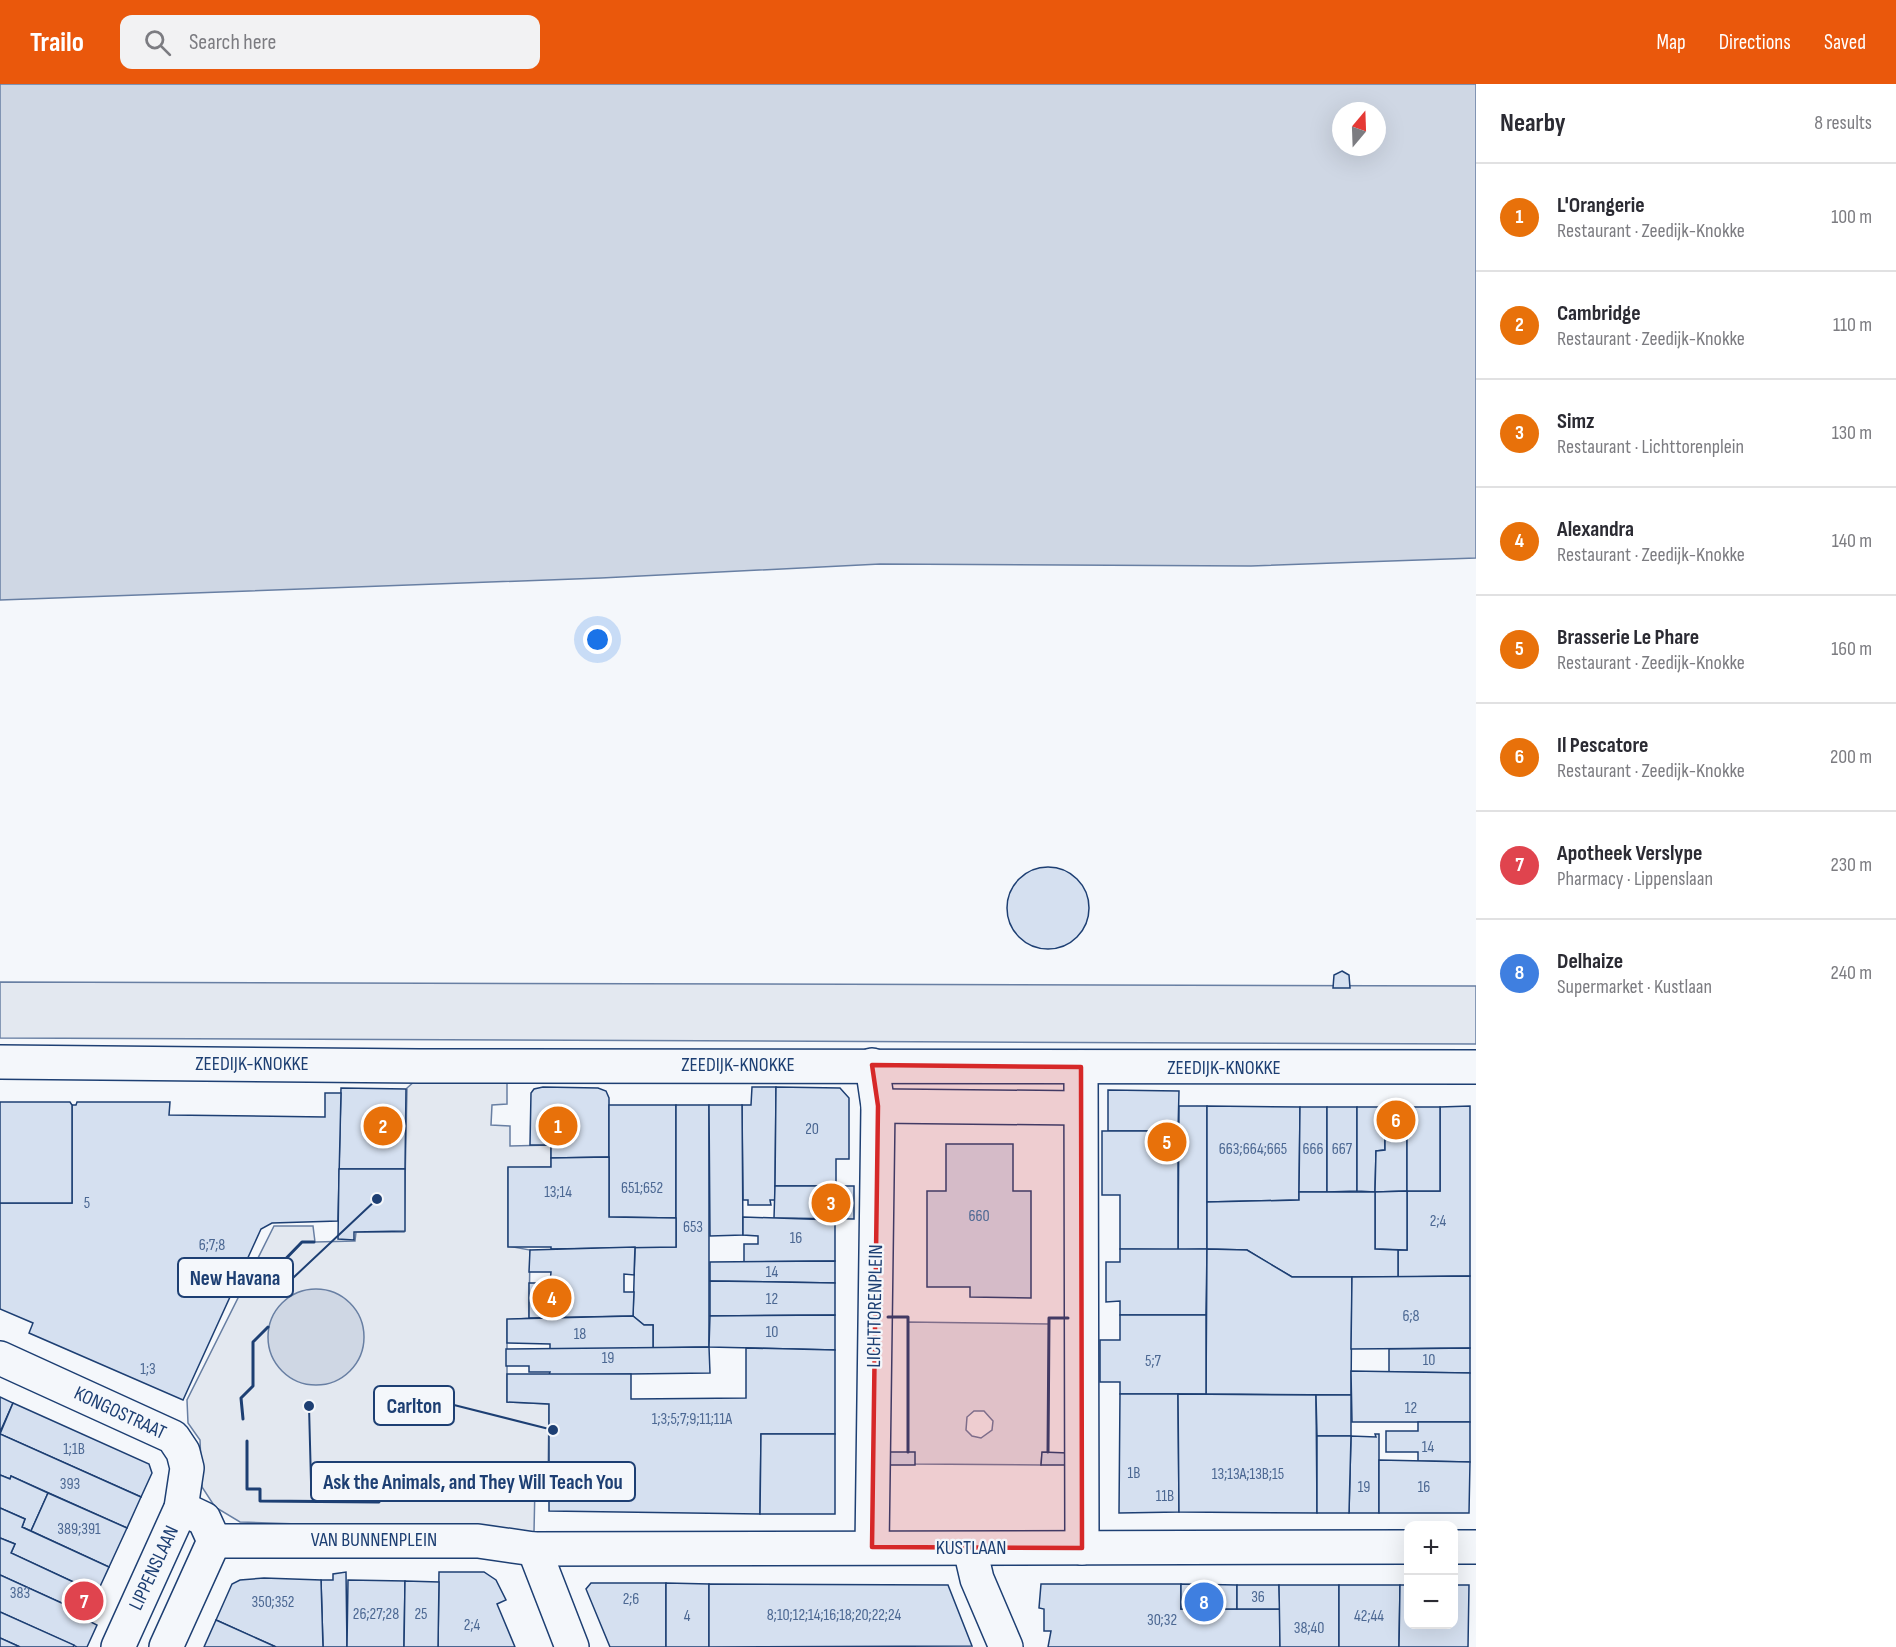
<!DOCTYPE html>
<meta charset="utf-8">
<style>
body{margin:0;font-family:"Sofia Sans Condensed",sans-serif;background:#f2f2f3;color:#2b2b33}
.controls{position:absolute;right:18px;bottom:18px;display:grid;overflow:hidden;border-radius:12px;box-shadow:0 6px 24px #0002}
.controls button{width:54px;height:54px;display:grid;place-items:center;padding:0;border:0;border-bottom:2px solid #e1e1e2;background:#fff;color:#2b2b33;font:30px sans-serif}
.compass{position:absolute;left:1332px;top:18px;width:54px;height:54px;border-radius:50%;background:#fff;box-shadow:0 6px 24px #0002;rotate:19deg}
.you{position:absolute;left:598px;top:556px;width:21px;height:21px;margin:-15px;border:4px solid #fff;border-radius:50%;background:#1a73e8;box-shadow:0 0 0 9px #1a73e833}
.badge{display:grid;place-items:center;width:39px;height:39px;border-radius:50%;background:#ea580c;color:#fff;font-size:20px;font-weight:700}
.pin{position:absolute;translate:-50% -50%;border:3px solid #fff;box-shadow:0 2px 6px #0006}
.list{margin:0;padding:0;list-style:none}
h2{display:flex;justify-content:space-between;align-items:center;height:78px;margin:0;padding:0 24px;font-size:26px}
h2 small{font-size:20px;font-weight:400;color:#7c7c81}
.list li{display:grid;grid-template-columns:39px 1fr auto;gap:18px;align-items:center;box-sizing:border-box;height:108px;padding:0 24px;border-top:2px solid #e1e1e2}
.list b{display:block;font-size:22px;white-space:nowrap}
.list p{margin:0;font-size:20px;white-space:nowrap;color:#7c7c81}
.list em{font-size:20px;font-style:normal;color:#7c7c81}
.icon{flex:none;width:33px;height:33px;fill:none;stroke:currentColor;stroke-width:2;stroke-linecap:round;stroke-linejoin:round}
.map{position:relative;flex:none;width:1476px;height:1563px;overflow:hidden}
header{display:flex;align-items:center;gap:36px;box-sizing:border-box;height:84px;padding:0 30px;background:#ea580c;color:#fff}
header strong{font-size:28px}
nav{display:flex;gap:33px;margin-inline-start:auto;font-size:21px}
.search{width:420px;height:54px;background:#f2f2f3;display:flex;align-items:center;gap:15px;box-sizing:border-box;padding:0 21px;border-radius:12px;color:#7c7c81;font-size:22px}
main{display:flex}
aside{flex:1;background:#fff}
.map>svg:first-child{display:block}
</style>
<header>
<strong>Trailo</strong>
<div class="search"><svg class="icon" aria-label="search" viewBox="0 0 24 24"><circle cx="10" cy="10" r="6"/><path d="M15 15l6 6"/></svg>Search here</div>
<nav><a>Map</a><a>Directions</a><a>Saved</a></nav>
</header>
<main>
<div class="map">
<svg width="1476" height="1563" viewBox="0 0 1476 1563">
<rect width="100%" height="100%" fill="#f4f7fb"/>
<g fill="#e3e8f0" stroke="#687fa3" stroke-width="1.5" fill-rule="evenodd">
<path d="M0,898L1476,902V960L0,954Z"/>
<path d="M416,996H507V1020L492,1021L491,1041L510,1042V1062L551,1061V1083L508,1084V1162L530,1166L529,1234L507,1236V1318L549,1320L548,1401H535L534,1448L240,1438L215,1423L202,1403L200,1356L188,1339L187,1316L274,1142H313L315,1158L355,1157L356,1148H404L407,1004Z"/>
<path d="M908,1238L1049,1240L1048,1368L1042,1369L1041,1381L915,1380L908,1368ZM974,1327H984L993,1337L992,1346L981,1354L972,1352L966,1346L967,1333Z"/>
</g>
<g fill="#cfd7e4" stroke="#687fa3" stroke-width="1.5" fill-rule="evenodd">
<path d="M0,0H1476V474L1251,482L880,480L601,494L0,516ZM1341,27H1377V63H1341Z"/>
<circle cx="316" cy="1253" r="48"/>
</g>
<g fill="#d5e0f0" stroke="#1d3f73" stroke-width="1.5">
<circle cx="1048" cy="824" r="41"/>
<path d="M1342,887L1349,891L1350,904H1333L1334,891Z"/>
<path d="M543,1003L598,1004L606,1007L609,1014V1073L551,1074V1061H530L531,1009L534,1005Z"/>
<path d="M752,1003H776L775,1116H770L771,1121H748V1116H743L742,1021H751Z"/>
<path d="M776,1003L840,1004L849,1014V1075H836V1102H775Z"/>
<path d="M341,1004L406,1005L405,1085H339Z"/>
<path d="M1108,1006L1179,1007L1178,1047H1108Z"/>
<path d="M325,1009H341L338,1137L272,1139L261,1145L183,1316L29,1249L33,1239L0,1225V1119H72V1021H76L77,1018H170L169,1031L325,1033Z"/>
<path d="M0,1018H70L72,1021V1119H0Z"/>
<path d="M609,1021H676V1134L609,1133Z"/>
<path d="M676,1021H709V1263L653,1264V1241H644L633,1232L635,1163H676Z"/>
<path d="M709,1021H742L743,1151L710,1152Z"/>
<path d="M1179,1022H1207V1165L1178,1166Z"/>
<path d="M1207,1022L1300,1023L1299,1116L1207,1118Z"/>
<path d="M1470,1022V1192L1398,1193V1166H1407V1107H1440V1023Z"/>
<path d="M1300,1023H1327V1108H1299Z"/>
<path d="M1327,1023H1357V1107L1327,1108Z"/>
<path d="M1357,1023H1385V1066L1376,1067L1375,1108L1357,1107Z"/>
<path d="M1385,1023H1407V1107L1375,1108L1376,1067L1385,1066Z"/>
<rect x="1407" y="1023" width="33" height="84"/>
<path d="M1102,1047H1178V1166L1120,1165V1111H1102Z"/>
<path d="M946,1060H1013V1107H1031V1214L970,1213V1203H927V1107H946Z"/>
<path d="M609,1073V1133L676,1134V1163L551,1165V1163H508V1083H551V1074Z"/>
<path d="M339,1085H405V1147L354,1148V1156L338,1155Z"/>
<path d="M854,1102V1135L774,1134L775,1102Z"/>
<path d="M1407,1107V1166L1375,1165V1108Z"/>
<path d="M1299,1108H1375V1165L1398,1166V1193H1292L1247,1166L1207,1165V1118L1299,1116Z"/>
<path d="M743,1133L835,1136V1177L744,1178V1160H758V1152L743,1151Z"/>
<path d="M635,1163L634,1191L624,1190V1208H634L633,1232L529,1234V1199H550L551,1188H529L530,1166Z"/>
<path d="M1120,1165H1207L1206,1231H1120V1217L1106,1218V1178H1120Z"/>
<path d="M1207,1165L1247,1166L1292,1193H1352L1351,1311L1206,1310Z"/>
<path d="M835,1177V1199L710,1197V1178Z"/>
<path d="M1470,1192V1264L1351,1265L1352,1193Z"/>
<path d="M710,1197L835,1199V1231L710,1232Z"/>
<path d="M835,1231V1266L709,1263L710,1232Z"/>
<path d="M1120,1231H1206V1310H1120V1298H1100V1256H1120Z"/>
<path d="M633,1232L644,1241H653V1264L550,1266V1260L507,1259V1235Z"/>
<path d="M709,1263L710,1289L549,1291L550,1288H529V1282H506V1265Z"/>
<path d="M746,1264L835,1266V1350H761L760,1430L549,1427V1320L507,1318V1290H631V1315L746,1314Z"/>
<path d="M1470,1264V1289L1389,1288V1265Z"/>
<path d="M1351,1287L1470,1289V1338H1352Z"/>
<path d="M1120,1310H1178L1179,1428L1119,1429Z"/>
<path d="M1178,1310L1316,1311L1317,1429L1179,1428Z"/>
<path d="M1316,1311H1351V1352H1317Z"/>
<path d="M0,1313L13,1319L0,1348Z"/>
<path d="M13,1319L149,1380L152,1389L141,1413L0,1350Z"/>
<path d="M1418,1338H1470V1378L1418,1377V1368H1386V1347H1418Z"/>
<path d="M0,1350L141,1413L127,1444L11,1392L10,1395L0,1391Z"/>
<path d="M761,1350H835V1430H760Z"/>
<path d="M1375,1350H1379V1429H1349L1351,1352L1376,1353Z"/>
<path d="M1317,1352H1351L1349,1429H1317Z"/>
<rect x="887" y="1368" width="28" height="13"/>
<path d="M1042,1368L1068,1369V1381H1041Z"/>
<path d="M1379,1376L1470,1378L1469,1429H1379Z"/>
<path d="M0,1391L10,1395L11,1392L48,1409L31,1447L22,1443L25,1435L0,1424Z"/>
<path d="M48,1409L127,1444L109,1483L31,1447Z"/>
<path d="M0,1424L25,1435L22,1443L109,1483L97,1509L11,1469L15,1460L0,1454Z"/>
<path d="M0,1454L15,1460L11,1469L97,1509L88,1531L0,1491Z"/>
<path d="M346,1488L347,1563H323L321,1496H333V1490Z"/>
<path d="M439,1488H484L496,1496L506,1516L497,1520L515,1563H438Z"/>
<path d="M0,1491L88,1531L85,1535L97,1541L87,1563H77L0,1528Z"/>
<path d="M264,1494L321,1496L323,1563H276L216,1536L232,1500L240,1496Z"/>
<path d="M348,1496L405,1497L404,1563H347Z"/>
<path d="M405,1497L439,1498L438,1563H404Z"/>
<path d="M591,1499H666V1563H610L586,1505Z"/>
<path d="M666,1499L709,1500V1563H666Z"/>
<path d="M709,1500L948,1501L972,1562L709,1563Z"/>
<path d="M1041,1500H1181V1525H1280V1563H1048L1051,1547H1044V1525L1039,1524Z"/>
<path d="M1181,1500L1237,1501V1525H1181Z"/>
<path d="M1237,1501H1279L1280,1525H1237Z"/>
<path d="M1279,1501H1339V1563H1280Z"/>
<path d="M1339,1501H1400L1399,1563H1339Z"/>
<path d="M1400,1501H1408V1540H1454V1501H1469L1468,1563H1399Z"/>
<path d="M0,1528L74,1561L73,1563H20L0,1554Z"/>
<path d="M216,1536L276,1563H204Z"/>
<path d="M0,1554L20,1563H0Z"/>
</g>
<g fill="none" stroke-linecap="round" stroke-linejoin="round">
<g stroke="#1d3f73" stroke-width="36">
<g id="minor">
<path d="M0,978L419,982L1476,983"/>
<path d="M1081,983L1082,1464"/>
<path d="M878,1022L1080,1024"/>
<path d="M0,1274L173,1353L183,1368L187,1384L181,1424L118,1563"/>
<path d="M214,1457H478L534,1465L1408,1463"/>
<path d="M872,1463L878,1022L872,981"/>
<path d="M1454,1463H1476"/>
<path d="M534,1465L572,1563"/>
<path d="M970,1465L977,1495L1006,1563"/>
<path d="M166,1563L214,1457L204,1435L181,1424"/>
</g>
</g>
<use href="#minor" stroke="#f4f7fb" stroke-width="33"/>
<g stroke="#1d3f73" stroke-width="3">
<path d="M269,1192L302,1158H314"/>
<path d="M888,1233H908V1368"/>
<path d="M243,1335L241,1314L253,1302V1258L268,1243"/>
<path d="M247,1357V1405H260V1417L379,1418"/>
<path d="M1048,1368L1049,1234H1068"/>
</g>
</g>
<path fill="#d62828" fill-opacity="0.2" stroke="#d62828" stroke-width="4.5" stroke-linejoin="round" d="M872,981L1081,983L1082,1464L872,1463L878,1022Z"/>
<g text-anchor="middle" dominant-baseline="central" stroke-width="4.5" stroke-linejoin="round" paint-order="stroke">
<g font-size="16" fill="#4b6792">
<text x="812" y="1045">20</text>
<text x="1253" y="1065">663;664;665</text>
<text x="1313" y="1065">666</text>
<text x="1342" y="1065">667</text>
<text x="642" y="1104">651;652</text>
<text x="558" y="1108">13;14</text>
<text x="87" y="1119">5</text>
<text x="979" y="1132">660</text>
<text x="1438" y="1137">2;4</text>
<text x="693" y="1143">653</text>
<text x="796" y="1154">16</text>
<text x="212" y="1161">6;7;8</text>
<text x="772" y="1188">14</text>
<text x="772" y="1215">12</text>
<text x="1411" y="1232">6;8</text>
<text x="772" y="1248">10</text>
<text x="580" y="1250">18</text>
<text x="608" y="1274">19</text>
<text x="1429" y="1276">10</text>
<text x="1153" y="1277">5;7</text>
<text x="148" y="1285">1;3</text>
<text x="1411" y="1324">12</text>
<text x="692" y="1335">1;3;5;7;9;11;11A</text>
<text x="1428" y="1363">14</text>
<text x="74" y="1365">1;1B</text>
<text x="1134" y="1389">1B</text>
<text x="1248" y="1390">13;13A;13B;15</text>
<text x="70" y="1400">393</text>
<text x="1364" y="1403">19</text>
<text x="1424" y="1403">16</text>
<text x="1165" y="1412">11B</text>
<text x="79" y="1445">389;391</text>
<text x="20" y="1509">383</text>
<text x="1258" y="1513">36</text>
<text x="631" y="1515">2;6</text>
<text x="273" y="1518">350;352</text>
<text x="376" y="1530">26;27;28</text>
<text x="421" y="1530">25</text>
<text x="834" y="1531">8;10;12;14;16;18;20;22;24</text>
<text x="687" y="1532">4</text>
<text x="1369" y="1532">42;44</text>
<text x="1162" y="1536">30;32</text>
<text x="472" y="1541">2;4</text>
<text x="1309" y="1544">38;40</text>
</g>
<g font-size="20" fill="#1d3f73" stroke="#f4f7fb">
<text x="252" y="980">ZEEDIJK-KNOKKE</text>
<text x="738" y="981">ZEEDIJK-KNOKKE</text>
<text x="1224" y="984">ZEEDIJK-KNOKKE</text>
<text transform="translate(875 1222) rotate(-89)">LICHTTORENPLEIN</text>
<text transform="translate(120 1329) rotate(25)">KONGOSTRAAT</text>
<text x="374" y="1456">VAN BUNNENPLEIN</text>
<text x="971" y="1464">KUSTLAAN</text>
<text transform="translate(154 1484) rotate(-65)">LIPPENSLAAN</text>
</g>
</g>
<path fill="none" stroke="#1d3f73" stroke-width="2" d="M377 1115L293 1194M553 1346L454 1321M309 1322L311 1398"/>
<g fill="#1d3f73" stroke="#f4f7fb" stroke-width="2">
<circle cx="377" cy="1115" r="6"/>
<circle cx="553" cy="1346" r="6"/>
<circle cx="309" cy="1322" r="6"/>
</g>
<g fill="#f4f7fb" stroke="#1d3f73" stroke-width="2">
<rect x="178" y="1174" width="115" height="39" rx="6"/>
<rect x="374" y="1302" width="80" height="39" rx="6"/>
<rect x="311" y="1378" width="324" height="39" rx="6"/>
</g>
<g font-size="21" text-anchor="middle" font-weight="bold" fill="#1d3f73">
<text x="235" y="1201">New Havana</text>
<text x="414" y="1329">Carlton</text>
<text x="473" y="1405">Ask the Animals, and They Will Teach You</text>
</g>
</svg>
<div class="controls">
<button>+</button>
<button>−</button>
</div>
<svg class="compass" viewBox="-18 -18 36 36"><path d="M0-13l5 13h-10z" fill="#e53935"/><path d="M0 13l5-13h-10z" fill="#7c7c81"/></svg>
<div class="you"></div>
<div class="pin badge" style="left:558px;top:1042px;background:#e8710a">1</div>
<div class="pin badge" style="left:383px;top:1042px;background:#e8710a">2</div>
<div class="pin badge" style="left:831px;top:1119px;background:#e8710a">3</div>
<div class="pin badge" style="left:552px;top:1214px;background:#e8710a">4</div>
<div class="pin badge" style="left:1167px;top:1058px;background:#e8710a">5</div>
<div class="pin badge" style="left:1396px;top:1036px;background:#e8710a">6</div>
<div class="pin badge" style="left:84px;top:1517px;background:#e0444e">7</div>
<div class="pin badge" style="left:1204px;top:1518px;background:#3f7fe0">8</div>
</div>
<aside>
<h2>Nearby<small>8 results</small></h2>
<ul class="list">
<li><span class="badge" style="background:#e8710a">1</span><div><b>L'Orangerie</b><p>Restaurant · Zeedijk-Knokke</p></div><em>100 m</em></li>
<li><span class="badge" style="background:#e8710a">2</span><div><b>Cambridge</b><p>Restaurant · Zeedijk-Knokke</p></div><em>110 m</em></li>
<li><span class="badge" style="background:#e8710a">3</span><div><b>Simz</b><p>Restaurant · Lichttorenplein</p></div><em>130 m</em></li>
<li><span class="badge" style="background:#e8710a">4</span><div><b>Alexandra</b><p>Restaurant · Zeedijk-Knokke</p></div><em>140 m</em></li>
<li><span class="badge" style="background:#e8710a">5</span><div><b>Brasserie Le Phare</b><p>Restaurant · Zeedijk-Knokke</p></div><em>160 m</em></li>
<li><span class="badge" style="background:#e8710a">6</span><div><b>Il Pescatore</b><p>Restaurant · Zeedijk-Knokke</p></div><em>200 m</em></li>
<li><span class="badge" style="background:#e0444e">7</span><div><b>Apotheek Verslype</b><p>Pharmacy · Lippenslaan</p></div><em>230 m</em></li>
<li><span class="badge" style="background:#3f7fe0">8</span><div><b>Delhaize</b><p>Supermarket · Kustlaan</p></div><em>240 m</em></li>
</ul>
</aside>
</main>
